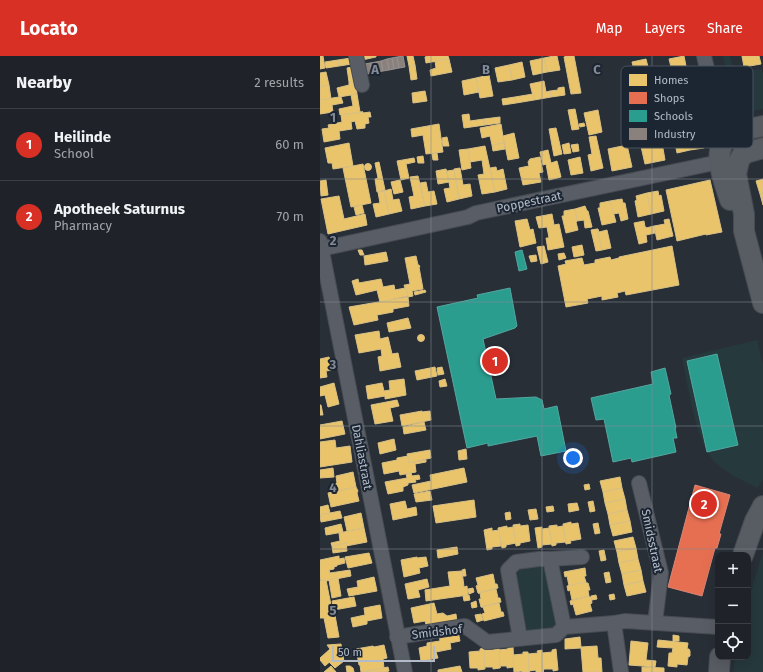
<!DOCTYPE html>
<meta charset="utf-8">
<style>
body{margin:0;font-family:"Fira Sans",sans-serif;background:#272b31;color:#f1f3f6}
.controls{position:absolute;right:12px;bottom:12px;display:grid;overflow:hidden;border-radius:8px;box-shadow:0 4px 16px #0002}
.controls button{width:36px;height:36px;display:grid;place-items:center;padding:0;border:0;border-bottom:1px solid #3c4046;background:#1f2329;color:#f1f3f6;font:20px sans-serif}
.scale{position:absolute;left:12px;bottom:10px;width:103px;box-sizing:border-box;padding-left:4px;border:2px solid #b3bbc8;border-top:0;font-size:11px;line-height:14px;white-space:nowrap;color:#b3bbc8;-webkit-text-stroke:3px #1c2532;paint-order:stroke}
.you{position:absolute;left:253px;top:402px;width:14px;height:14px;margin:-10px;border:3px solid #fff;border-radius:50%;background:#1a73e8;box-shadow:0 0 0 6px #1a73e833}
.badge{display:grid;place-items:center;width:26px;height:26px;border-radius:50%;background:#d93025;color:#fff;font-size:13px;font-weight:700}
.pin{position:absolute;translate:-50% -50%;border:2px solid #fff;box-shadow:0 1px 4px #0006}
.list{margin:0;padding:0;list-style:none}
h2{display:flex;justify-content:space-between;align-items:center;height:52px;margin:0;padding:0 16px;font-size:17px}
h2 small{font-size:13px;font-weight:400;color:#a1a4a8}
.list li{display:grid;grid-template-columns:26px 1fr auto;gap:12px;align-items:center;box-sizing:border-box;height:72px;padding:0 16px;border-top:1px solid #3c4046}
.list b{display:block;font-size:15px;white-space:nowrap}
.list p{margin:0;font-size:13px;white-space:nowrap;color:#a1a4a8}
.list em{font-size:13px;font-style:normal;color:#a1a4a8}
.icon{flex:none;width:22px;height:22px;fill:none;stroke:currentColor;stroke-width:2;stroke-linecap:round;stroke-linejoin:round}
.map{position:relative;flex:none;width:443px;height:616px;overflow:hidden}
header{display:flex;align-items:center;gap:24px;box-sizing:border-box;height:56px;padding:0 20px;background:#d93025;color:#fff}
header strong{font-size:19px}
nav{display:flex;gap:22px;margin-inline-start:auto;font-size:14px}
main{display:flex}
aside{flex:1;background:#1f2329}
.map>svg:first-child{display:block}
</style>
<header>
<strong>Locato</strong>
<nav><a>Map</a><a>Layers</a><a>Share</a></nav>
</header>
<main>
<aside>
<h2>Nearby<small>2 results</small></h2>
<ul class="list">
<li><span class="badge">1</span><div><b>Heilinde</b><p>School</p></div><em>60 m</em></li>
<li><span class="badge">2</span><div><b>Apotheek Saturnus</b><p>Pharmacy</p></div><em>70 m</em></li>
</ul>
</aside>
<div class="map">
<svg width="443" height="616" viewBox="0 0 443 616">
<rect width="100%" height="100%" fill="#292f37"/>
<g fill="#26393d">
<path d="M403,0H410L414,16L423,14L424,15L438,13L442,14L443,18V53L420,57L415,47Z"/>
<path d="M437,284L443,308V424L437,432C424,425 409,418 397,408C376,390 368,329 362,302Z"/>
<path d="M443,496V616H413L415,601H428V544Z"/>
<path d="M218,509L224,512L227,516L236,562L235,569L231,573L212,577L207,573L196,520L200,513Z"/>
</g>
<g fill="#e9c46a" stroke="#d9c186">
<path d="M0,0H3L5,12L0,13Z"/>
<path d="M41,0H56V1L42,4Z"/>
<path d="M87,0H93L95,9L89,10Z"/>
<path d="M108,0H128L129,3L106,7L105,1Z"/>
<path d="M234,0H237L240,14L227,16L224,2Z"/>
<path d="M247,0H254L261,37L251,38L244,1Z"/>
<path d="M364,0L367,15L343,20L342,13L351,11L349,3Z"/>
<path d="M422,0H439L441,8L424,11Z"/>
<path d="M31,2L32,8L19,10L18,4Z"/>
<path d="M224,2L227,16L213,19L210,5Z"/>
<path d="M129,3L132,16L111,20L110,14L116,12L115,5Z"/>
<path d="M326,3L328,11L314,14L312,6Z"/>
<path d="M18,4L19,10L6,12L5,6Z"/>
<path d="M202,6L205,21L192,24L189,9Z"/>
<path d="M95,9L97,23L91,24L89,10Z"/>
<path d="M189,9L192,24L178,26L175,12Z"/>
<path d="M32,11L35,25L29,26L27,12Z"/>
<path d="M6,16L9,29L0,31V17Z"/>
<path d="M169,19L173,40L160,42L156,22Z"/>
<path d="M156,22L159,36L144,39L142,25Z"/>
<path d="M35,25L37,38L19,41L17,32L29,29V26Z"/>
<path d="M224,25L226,36L230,35L231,41L214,44L210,28Z"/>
<path d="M9,29L11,43L0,44V31Z"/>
<path d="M244,31L245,39L231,41L230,35L238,34V32Z"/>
<path d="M105,35L107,45L93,47L92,37Z"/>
<path d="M37,38L40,56H43L21,59V58L20,59L19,53L33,50L31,39Z"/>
<path d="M213,38L214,44L196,47L195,41Z"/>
<path d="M19,41H21L23,47L12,49L13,56L0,58V44Z"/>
<path d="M195,41L196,47L183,49L182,43Z"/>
<path d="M255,53L259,73L252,74L248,54Z"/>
<path d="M278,54L282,76L269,79L264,57Z"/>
<path d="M43,56V57L50,56L51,61H48L49,67L45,68V72L37,73L35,65L31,66L32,73L19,75L20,83L4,86L2,73L9,72L8,69L22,66L21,59Z"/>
<path d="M149,58L150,65L164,63L165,69L144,72L142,59Z"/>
<path d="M180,61V67L165,69L164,63Z"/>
<path d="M264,67L265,70L260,71L259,68Z"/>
<path d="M119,68L123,96L106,98L103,79L92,81L91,73Z"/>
<path d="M181,68L184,87L172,89L170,80L162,82L160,72Z"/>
<path d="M374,68L376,77L380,76L384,92L370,94L365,70Z"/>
<path d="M365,70L370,94L357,97L354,82L356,81L355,72Z"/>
<path d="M236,72L242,98L234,100L229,73Z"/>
<path d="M194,77L199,102L188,104L183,80Z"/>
<path d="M276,80L283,112L271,115L268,99L272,98L269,81Z"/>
<path d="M127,81L129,90H123L122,82Z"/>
<path d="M341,81L345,104L325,108L320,86Z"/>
<path d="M29,87L33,110L13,113L12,107H8L5,92Z"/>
<path d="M184,87L185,93L173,95L172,89Z"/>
<path d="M249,87L251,97L244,98L242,89Z"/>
<path d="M258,88L259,95L253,96L251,89Z"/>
<path d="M307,89L312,111L292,115L288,93Z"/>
<path d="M165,90L175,136L162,138L158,119L164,118L162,104L150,106L148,93Z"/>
<path d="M148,93L151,112L142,114L139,94Z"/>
<path d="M228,94L231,107L237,105L241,121L229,124L226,108L223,109L220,96Z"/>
<path d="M117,97L118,104H113L112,98Z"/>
<path d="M103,100L104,107H98L97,101Z"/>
<path d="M220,101L223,116L219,117L221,126L203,129L199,112L209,110L208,106L210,103Z"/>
<path d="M260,101L263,117L251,119L248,104Z"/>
<path d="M94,102L95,106L86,108L89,122L81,124L77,105Z"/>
<path d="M59,106L65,134L57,136L55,123L58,122L55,107Z"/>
<circle cx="48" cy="111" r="3.5"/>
<path d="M43,108L51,147L31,151L23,112Z"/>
<path d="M176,111L177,115L183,113L187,133L175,136L170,112Z"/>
<path d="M140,112L143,129L150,128L152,140L139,143L134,114V113Z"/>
<path d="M126,113L129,126L118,128L116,115Z"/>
<path d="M134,114L139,143L127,146L124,133L130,132L127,115Z"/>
<path d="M98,120L105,150L91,153L89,141L94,140L90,121Z"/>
<path d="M443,123V137L440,138L436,125Z"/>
<path d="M6,124L8,139L1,140L0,125Z"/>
<path d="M80,124L83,136L74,138L71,126Z"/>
<path d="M390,124L402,176L386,179V178L357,185L346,134Z"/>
<path d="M106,126L108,136L114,135L117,148L105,150L100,127Z"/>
<path d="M71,133L73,144L79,143L82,155L69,158L64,135Z"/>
<path d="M64,135L69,158L56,161L53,148L60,147L58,136Z"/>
<path d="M338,135L339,140L341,139L344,155L331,158L327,137Z"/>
<path d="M327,137L331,158L318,161L315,145L317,144L316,140Z"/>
<path d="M443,137V149L440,138Z"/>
<path d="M19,140L24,163L45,158L47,169L8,178L1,143Z"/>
<path d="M302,143L303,147H305L308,163L301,165L299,157L293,158L290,145Z"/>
<path d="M290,145L296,166L282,169L278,152H280V147Z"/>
<path d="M42,149L44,157L36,159L34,151Z"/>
<path d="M265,150L267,155H268L272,171L265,172L264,164L257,165L255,153Z"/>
<path d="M255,153L257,165L256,166L258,174L246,177L242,160H244V155Z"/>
<path d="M232,158L234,169L239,168L244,191L228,194L226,182H229L227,171L219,172L216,161Z"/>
<path d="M207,163L210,174L213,173L216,187L200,191L195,165Z"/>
<path d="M349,163L353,180L337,184L334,170L345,168L344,164Z"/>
<path d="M324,165L325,171H326V172L334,170L335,177L326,179L327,186L319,188L314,167Z"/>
<path d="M277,173H278L279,176L287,174L291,192L282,194Z"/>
<path d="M277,173L282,194L276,195L271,174Z"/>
<path d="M262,189L264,199L254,201L252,191Z"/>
<path d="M224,190L228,206L221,208L217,191Z"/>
<path d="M352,190L359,229L306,239L305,235L297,237L298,241L282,244V240L267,243L268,247L246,251L238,210L246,208L245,205L262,202L264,209L275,207V204L290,201L291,204L299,202V201Z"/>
<path d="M38,194H42L44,199H40Z"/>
<path d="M66,196L68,205L45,209L44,200Z"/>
<path d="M244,197L246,202L239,204L238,198Z"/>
<path d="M216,199L217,205L211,206L209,200Z"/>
<path d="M96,200L98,209H99L100,211H99L103,233L92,235L93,240L88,241L85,229L90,228L85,202Z"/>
<path d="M38,223L39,227L61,223L63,231L74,229L75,234L85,232L84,229H85L88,240L60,246L57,234L36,239L32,225Z"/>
<path d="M105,234L106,236L95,239L94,236Z"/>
<path d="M88,241L89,250L73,253V256L57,259L58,264L34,269L29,251Z"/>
<path d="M88,262L91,272L69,276L67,267Z"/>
<path d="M59,275L60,283L68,281L72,298L78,297L81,311L60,315L58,301L62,300L61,293L39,297L35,279Z"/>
<circle cx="101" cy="282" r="3.5"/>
<path d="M9,301L12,314L6,315L7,321L0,322V303Z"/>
<path d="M115,311L117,320L97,324L95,315Z"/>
<path d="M122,311L124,318L118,319L117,312Z"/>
<path d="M84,323L86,339L65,343V340L48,343L46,330L62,327L64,335L70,334L69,325Z"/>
<path d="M125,323L127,330L120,331L119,325Z"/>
<path d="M14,327L19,348L8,351L5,339L0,340V331Z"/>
<path d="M77,344L79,350L70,352L73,365L55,368L51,349Z"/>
<path d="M0,349H1L3,359H0Z"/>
<path d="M102,355V356L110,355L111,364L82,370L80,359Z"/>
<path d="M22,365L25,378L0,383V369Z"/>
<path d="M104,366L106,374L84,378L83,371Z"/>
<path d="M74,383L76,394L60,398L58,387Z"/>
<path d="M15,384L16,392L30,390L32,406L0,411V386Z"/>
<path d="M146,393L147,403L139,404L138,395Z"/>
<path d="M110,394L111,402L89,407L87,398Z"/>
<path d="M88,400L89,407L106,404V406L95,408L96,416L80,419L79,415L64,418L62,407L77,404V402Z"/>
<path d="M13,412L14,421L0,422V414Z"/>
<path d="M144,412L147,426L94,437L92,429L111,425L110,419Z"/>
<path d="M33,416L36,431L12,436L11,429L17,427L16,420Z"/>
<path d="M91,417L92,420L99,419L100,423L95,424L96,426L88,427V429L83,431V435L68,438L65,426L87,422L86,418Z"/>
<path d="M300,421L302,432L283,436L280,425Z"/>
<path d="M269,428L270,433L265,434L264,429Z"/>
<path d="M36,431L38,435L37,437L39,445L11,451L8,437Z"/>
<path d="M302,432L305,443L285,447L283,436Z"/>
<path d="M110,435L112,444L96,446L94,438Z"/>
<path d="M305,443L307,454L288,458L285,447Z"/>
<path d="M154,444L156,461L116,467L113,450Z"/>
<path d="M85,445L87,453L96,451L97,459L73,464L70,448Z"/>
<path d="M273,445L274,450L269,451L268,446Z"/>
<path d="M257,447L259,454L249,456L248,448Z"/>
<path d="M8,449L10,457L0,459V451Z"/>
<path d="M233,450L234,455L227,456L226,451Z"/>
<path d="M274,450L275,455L270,456L269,451Z"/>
<path d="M216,453L218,463L210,464L208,454Z"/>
<path d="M307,454L310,465L290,469L288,458Z"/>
<path d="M20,455L22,462L1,466L0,459Z"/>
<path d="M190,456L191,463L186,464L185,457Z"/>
<path d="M41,457L44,472L27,475L24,461Z"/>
<path d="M310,465L312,476L293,480L290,469Z"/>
<path d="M251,466V468L258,467L261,483L250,485L251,487L246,488L243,468Z"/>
<path d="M278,467L279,472L274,473L273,468Z"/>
<path d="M21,468L23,476L6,479L5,472Z"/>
<path d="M200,468V470L208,469L210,485L200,487V489L196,490L193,469Z"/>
<path d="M237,469V471L243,470L246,486L236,487V489L232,490L229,470Z"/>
<path d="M187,470V472L193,471L196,487L186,489V491L182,492L178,472Z"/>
<path d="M222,471V473L229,472L232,488L222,489V491L218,492L215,472Z"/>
<path d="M44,472L47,486L26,490V487L12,490L11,487L20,485L19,477Z"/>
<path d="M172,472V475L179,474L181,490L172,491V493L167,494L164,474Z"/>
<path d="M279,472L280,477L275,478L274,473Z"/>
<path d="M313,481L316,492L297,496L294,485Z"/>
<path d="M26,487L27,495L13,497L12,490Z"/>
<path d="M137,491L138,498L118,502L117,494Z"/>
<path d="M316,492L318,503L299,507L297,496Z"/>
<path d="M284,494L285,499L280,500L279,495Z"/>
<path d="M49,497L52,507L28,512L25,501Z"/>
<path d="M285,499L286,504L281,505L280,500Z"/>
<path d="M19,500V503L24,502L25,507L17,509V510L14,511V513L9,514L10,517L30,514L31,520L6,525V524L1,525L0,521V504Z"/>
<path d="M97,501V502L106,501L108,510L99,512L100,517L84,521L81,504Z"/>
<path d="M318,503L321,514L302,518L299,507Z"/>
<path d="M265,512L266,520H264L266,526L249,530L247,520L245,521L244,516Z"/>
<path d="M145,513L146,520H143L142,514Z"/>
<path d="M321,514L323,525L304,529L302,518Z"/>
<path d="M142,515L144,531L147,530L148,539L106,545L105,534L130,530L128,516Z"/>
<path d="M289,516L290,521L285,522L284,517Z"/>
<path d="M173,518L175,528H177L178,532L158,537L156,530L158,529L156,522Z"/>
<path d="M54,521L57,535L29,540L27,533L38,531L37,525Z"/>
<path d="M290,521L291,526L286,527L285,522Z"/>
<path d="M18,522L21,540L12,542L9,524Z"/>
<path d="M107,523L109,531L98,534L100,541L88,543L85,528Z"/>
<path d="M6,524L12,554H14L19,581L8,582L4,562H0V525Z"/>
<path d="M323,525L326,536L307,540L304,529Z"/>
<path d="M266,526V527H268L270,534H268L269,540L252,544L250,534L248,535L247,530Z"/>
<path d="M153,532L154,536L149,538L148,533Z"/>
<path d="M176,533L178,542H180L181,546L161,551L159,543H161L160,537H158Z"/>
<path d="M294,538L295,543L290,544L289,539Z"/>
<path d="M149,539L150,544L144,545L143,540Z"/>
<path d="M276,539L277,543L272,544L271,540Z"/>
<path d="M269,540V541H271L272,547L270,548L272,555L256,559L253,548L251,549L250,545Z"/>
<path d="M34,541L36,550L14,554L12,545Z"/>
<path d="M156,545L157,551L152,552L151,547Z"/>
<path d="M114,547L117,558L123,557L127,560L136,558L137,567L107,572L105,565L94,567L91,552Z"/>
<path d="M179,547L181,556H183L184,560L164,565L162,558L165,557L163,551H161Z"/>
<path d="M60,549L62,562L47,565V568L33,571L31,562L45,559L44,552Z"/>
<path d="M161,558L163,564L157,566L155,559Z"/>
<path d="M138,575L140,585L130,587L131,593L116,596L118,602L101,605L99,592L107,590V587L120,585L119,578Z"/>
<path d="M353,579L359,580V585H353Z"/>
<path d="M260,581L261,591L277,590L278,602H281L282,616H263L261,592L245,593V583Z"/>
<path d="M338,584L368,587L367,593H369L370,595V600L368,601L367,609L357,608V611L348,610L349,597H352L353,592L337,591Z"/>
<path d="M311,585L328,587L326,604L336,605L335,611L309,609Z"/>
<path d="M21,588L22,595L5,610L0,604V602L10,593L7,589Z"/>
<path d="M64,589L67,602L63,603L64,612L41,616L40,609H39L36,593L53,590L54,591Z"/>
<path d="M193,590L194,611L187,612V610H180V612L179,594L188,593V591Z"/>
<path d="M179,591L180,612L173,613V611H165L164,594H174V592Z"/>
<path d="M164,592L165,613L158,614V612H150L149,596L160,595V593Z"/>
<path d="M236,593L238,614L233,615V613H224L223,616L222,597L232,596V594Z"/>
<path d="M222,594L223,616H216V614L209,615V616L208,598L218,597L217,595Z"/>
<path d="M22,595L24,605L15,612L9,606Z"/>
<path d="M203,596H208L209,616H202V615L194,616L193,599L203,598Z"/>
<path d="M11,610L16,616H4Z"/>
<path d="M26,610H30L33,612L34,616H27Z"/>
<path d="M140,610L142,616H118V614Z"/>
<path d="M68,611L69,615L66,616H42Z"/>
<path d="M322,611L344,612V616H322Z"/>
</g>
<path fill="#e76f51" stroke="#d78675" d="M375,429L410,439L399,478H401L397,492H395L382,540L348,531Z"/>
<g fill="#2a9d8f" stroke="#53a6a0">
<path d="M202,194L207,213L199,215L195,196Z"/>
<path d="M190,232L197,270L195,272L163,283L176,343L216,341L222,344L224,353L237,350L246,395L221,400L217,380L168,390V387L147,392L117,251L158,242L157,239Z"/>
<path d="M397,298L418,389L387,396L367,305Z"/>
<path d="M345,312L351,338L349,339L356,372H355L357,382H353L356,396L312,406L311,402L293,406L284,363L276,364L271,342L333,328L331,316Z"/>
</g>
<g fill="#8a817c" stroke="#969293">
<path d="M83,0L85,11L79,12L77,1Z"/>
<path d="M77,1L79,12L74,13L72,2Z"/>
<path d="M72,2L74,13L69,14L67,3Z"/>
<path d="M67,3L69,14L63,15L61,5Z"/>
<path d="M61,5L63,15L58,16L56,6Z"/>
<path d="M56,6L58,16L52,17L50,7Z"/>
<path d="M50,7L52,17L47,18L45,8Z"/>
</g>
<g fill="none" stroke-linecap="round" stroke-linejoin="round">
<g stroke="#474b52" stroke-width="16">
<g id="street">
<path d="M36,0L42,29"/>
<path d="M384,0L396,51L411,79L426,97"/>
<path d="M0,185L85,616"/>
<path d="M1,193L148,161L156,157L399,106L407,108"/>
<path d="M319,427L341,517L335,567"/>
<path d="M230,503L262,501"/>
<path d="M294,567L301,616"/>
<path d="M77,581L145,570L167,586L236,579L244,571L294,567L305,565L398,571"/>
<path d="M200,582L188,514L196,506L219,503H230L244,571"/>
</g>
</g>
<g stroke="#474b52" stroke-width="22">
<g id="secondary">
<path d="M443,92L426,97L421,101L419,105L416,118L424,158V175L443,247"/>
<path d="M410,144C404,125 388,90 413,78C422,74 433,72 443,70"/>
<path d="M423,499L435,465L443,450"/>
<path d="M399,616L400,601"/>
</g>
</g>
<use href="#street" stroke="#595d65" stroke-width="14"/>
<use href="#secondary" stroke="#585c63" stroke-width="20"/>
</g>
<path fill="none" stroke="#838a95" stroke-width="1" stroke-opacity="0.55" d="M111,0V616M222,0V616M332,0V616M0,123H443M0,246H443M0,370H443M0,493H443"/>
<g text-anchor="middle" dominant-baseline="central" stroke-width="4" stroke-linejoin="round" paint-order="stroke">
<g font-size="12" fill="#b3bbc8" stroke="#1c2532">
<text transform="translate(209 146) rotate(-12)">Poppestraat</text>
<text transform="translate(42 401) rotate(79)">Dahliastraat</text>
<text transform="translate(332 485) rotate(78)">Smidsstraat</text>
<text transform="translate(117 576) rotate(-7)">Smidshof</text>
</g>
</g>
<rect x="301" y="10" width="132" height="82" rx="6" fill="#1c2532" stroke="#49525f" stroke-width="1"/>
<rect x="309" y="18" width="18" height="12" fill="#e9c46a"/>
<rect x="309" y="36" width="18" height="12" fill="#e76f51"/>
<rect x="309" y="54" width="18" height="12" fill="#2a9d8f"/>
<rect x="309" y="72" width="18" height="12" fill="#8a817c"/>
<g font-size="11" fill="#b3bbc8">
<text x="334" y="28">Homes</text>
<text x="334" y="46">Shops</text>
<text x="334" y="64">Schools</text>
<text x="334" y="82">Industry</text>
</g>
<g font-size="13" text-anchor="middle" font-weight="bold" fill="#838a95" stroke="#1c2532" stroke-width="4" stroke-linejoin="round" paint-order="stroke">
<text x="55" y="18">A</text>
<text x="166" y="18">B</text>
<text x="277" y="18">C</text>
<text x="13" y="66">1</text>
<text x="13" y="189">2</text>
<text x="13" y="313">3</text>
<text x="13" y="436">4</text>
<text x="13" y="559">5</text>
</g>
</svg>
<div class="controls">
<button>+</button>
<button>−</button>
<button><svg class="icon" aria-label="locate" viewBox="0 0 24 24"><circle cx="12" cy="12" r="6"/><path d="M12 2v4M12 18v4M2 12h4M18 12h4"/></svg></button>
</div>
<div class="scale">50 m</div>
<div class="you"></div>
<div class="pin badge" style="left:175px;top:305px">1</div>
<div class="pin badge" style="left:384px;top:448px">2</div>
</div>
</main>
